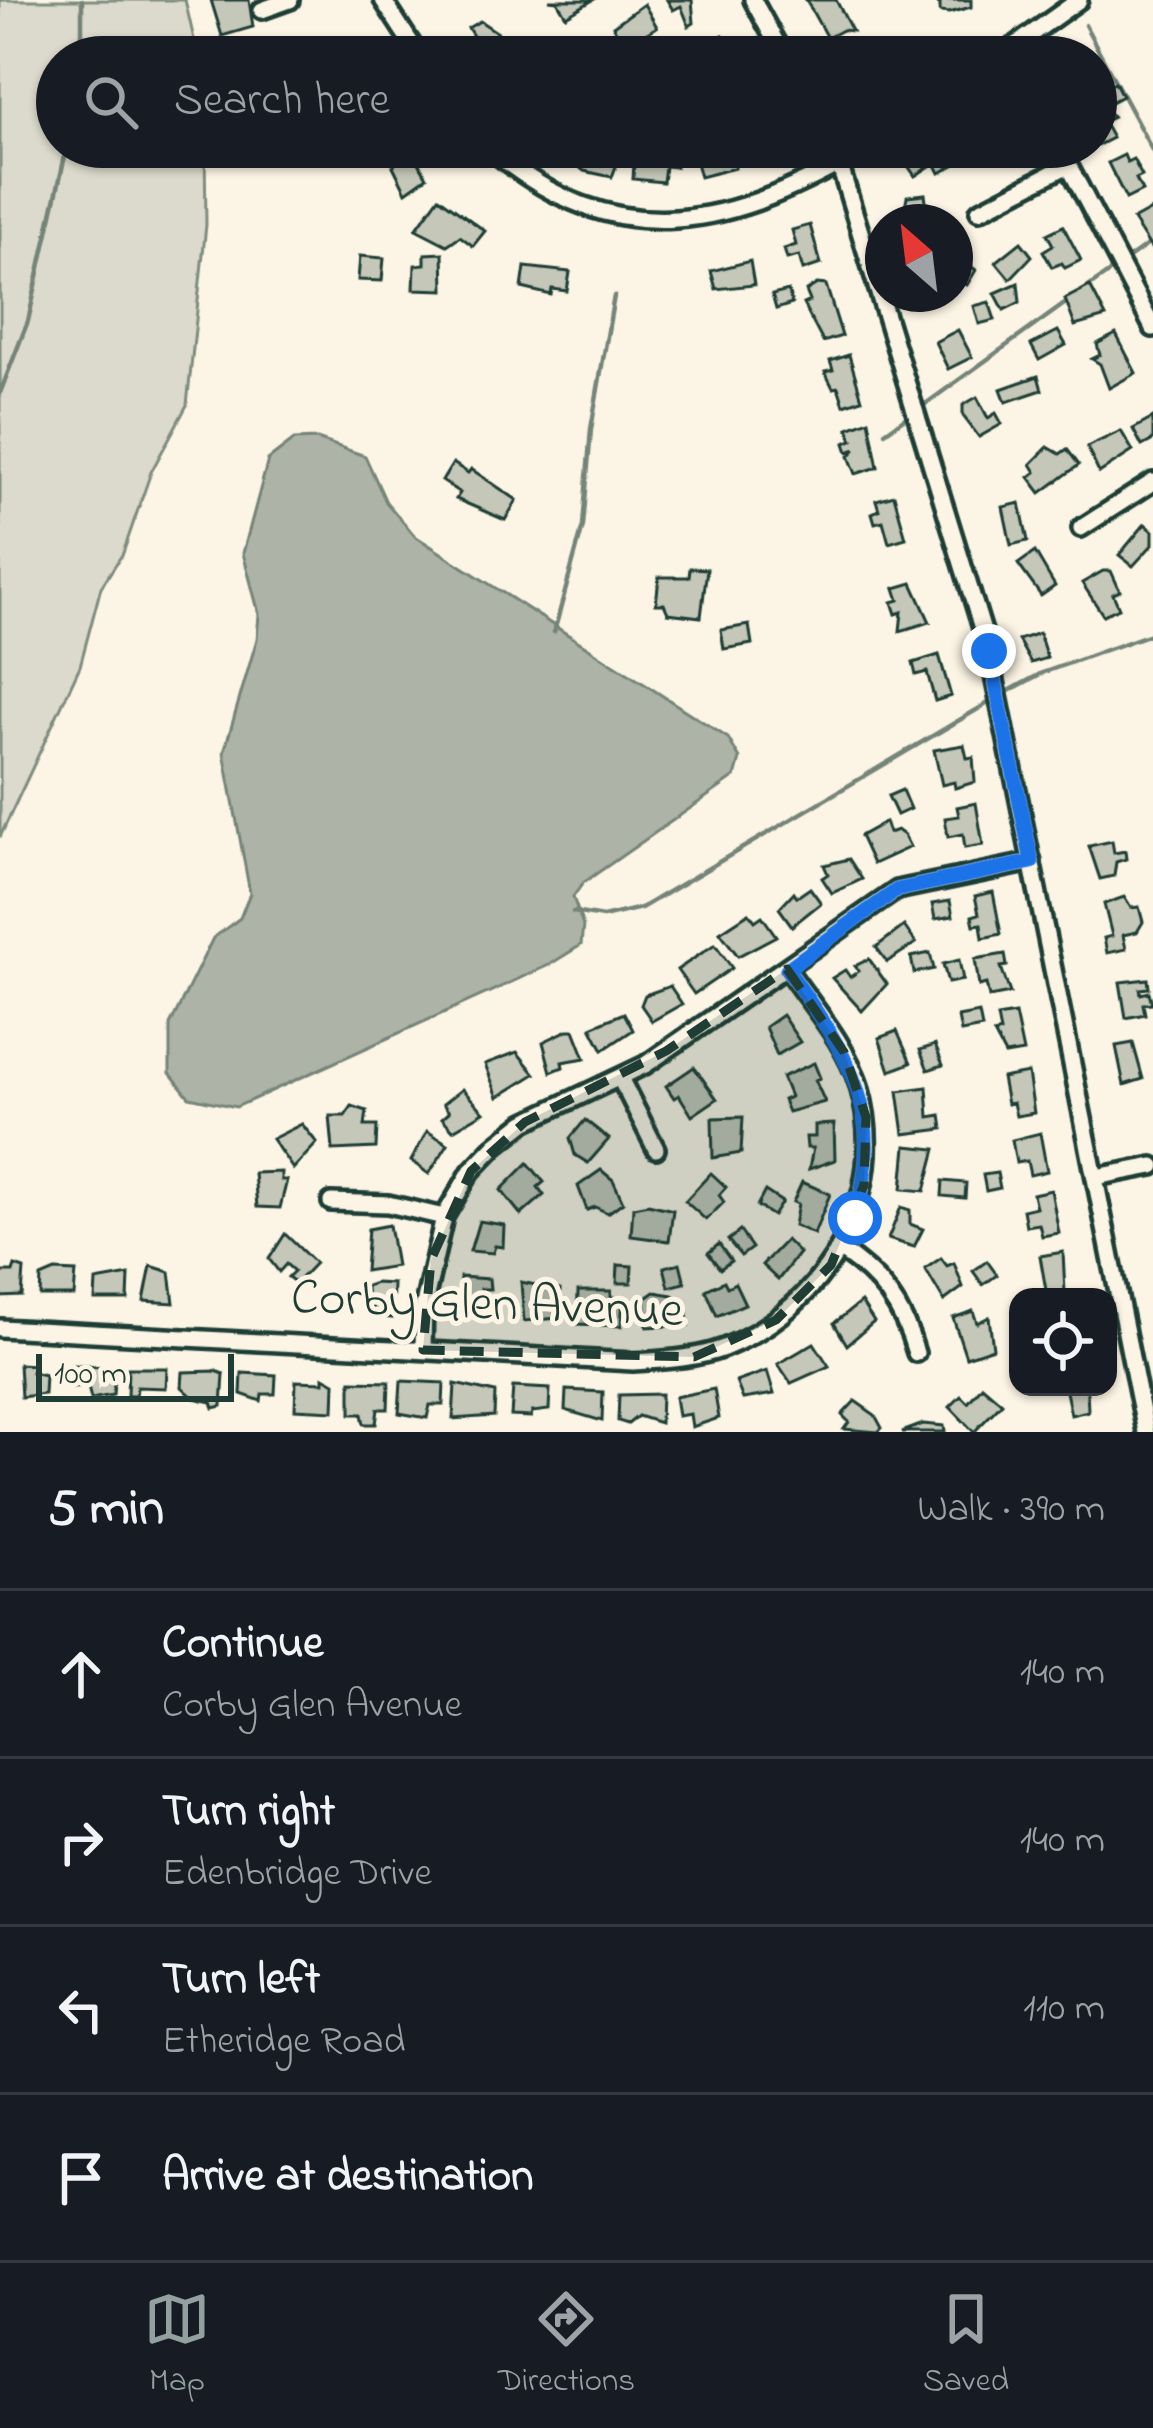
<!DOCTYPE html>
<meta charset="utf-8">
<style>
body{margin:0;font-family:"Indie Flower",sans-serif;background:#242831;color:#f1f3f6}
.controls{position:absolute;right:36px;bottom:36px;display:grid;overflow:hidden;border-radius:24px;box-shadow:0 3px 9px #0004}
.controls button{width:108px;height:108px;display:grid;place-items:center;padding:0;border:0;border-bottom:3px solid #363941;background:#171b24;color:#f1f3f6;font:60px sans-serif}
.compass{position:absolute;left:865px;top:204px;width:108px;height:108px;border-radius:50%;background:#171b24;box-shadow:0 3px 9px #0004;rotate:332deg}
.scale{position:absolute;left:36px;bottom:30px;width:198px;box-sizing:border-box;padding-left:12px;border:6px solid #1f3d34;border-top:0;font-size:33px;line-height:42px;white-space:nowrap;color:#1f3d34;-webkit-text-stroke:9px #fcf5e5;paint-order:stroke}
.stop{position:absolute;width:36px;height:36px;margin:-27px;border:9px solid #1a73e8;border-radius:50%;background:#fff}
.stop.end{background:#1a73e8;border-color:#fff;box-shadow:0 3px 12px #0008}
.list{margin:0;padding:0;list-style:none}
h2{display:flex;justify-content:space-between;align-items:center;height:156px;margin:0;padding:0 48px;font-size:51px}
h2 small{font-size:39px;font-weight:400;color:#9ea1a6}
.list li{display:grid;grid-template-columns:78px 1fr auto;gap:36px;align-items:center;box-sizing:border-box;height:168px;padding:0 48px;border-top:3px solid #363941}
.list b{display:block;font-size:45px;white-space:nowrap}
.list p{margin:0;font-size:39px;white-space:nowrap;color:#9ea1a6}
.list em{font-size:39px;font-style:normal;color:#9ea1a6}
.icon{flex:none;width:66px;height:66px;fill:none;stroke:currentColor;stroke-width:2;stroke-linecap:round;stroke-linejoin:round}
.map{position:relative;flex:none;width:1153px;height:1432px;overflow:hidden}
.search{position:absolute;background:#171b24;box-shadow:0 3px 9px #0004;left:36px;right:36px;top:36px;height:132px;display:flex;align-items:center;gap:30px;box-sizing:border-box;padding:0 42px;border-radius:66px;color:#9ea1a6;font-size:45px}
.sheet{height:828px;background:#171b24}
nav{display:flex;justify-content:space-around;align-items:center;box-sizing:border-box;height:168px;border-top:3px solid #363941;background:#171b24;font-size:33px;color:#9ea1a6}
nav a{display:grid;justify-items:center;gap:6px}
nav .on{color:#92a19f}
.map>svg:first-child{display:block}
</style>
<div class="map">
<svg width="1153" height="1432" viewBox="0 0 1153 1432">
<rect width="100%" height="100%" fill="#fcf5e5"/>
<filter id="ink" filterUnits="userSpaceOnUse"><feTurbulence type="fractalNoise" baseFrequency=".00833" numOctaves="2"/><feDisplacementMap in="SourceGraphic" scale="24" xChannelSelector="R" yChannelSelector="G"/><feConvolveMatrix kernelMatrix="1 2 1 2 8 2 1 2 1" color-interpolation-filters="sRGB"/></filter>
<g filter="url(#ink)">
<path fill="#dcdacc" stroke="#7e8c80" stroke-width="3" d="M0,0H185L198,57H57V147H205L206,225L187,405L151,472L123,553L101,587L80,666L0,837Z"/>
<path fill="#aeb3a7" stroke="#758479" stroke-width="3" d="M317,439L365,456L386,502L415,536L728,738L740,759L735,777L583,883L573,897L583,926L581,945L549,965L236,1107L189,1097L170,1073V1025L213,938L240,918L250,893L224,752L257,639L259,614L243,553L268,460L294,440Z"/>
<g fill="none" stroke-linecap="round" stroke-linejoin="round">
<g stroke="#758479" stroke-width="4.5">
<path d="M1085,25L1153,152"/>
<path d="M82,57V0"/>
<path d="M1129,258L1153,241"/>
<path d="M1084,290L1111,271"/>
<path d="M0,393L28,321L67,147"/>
<path d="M924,405L1070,300"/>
<path d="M885,432L905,418"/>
<path d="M554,632L583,526L591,429L614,296"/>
<path d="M1009,691L1042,673L1153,633"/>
<path d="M573,912L603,917L641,908L990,702"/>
</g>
</g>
<g fill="#c5c7b9" stroke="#1f3d34" stroke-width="3">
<path d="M211,0H249L253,27L222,36Z"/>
<path d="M549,0H593L566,16L557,1Z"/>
<path d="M667,0H692L694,23L689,26L681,6L673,10Z"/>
<path d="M806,0H836L852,31L842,30L827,38Z"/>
<path d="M927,0H971V7L949,13L940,12V4Z"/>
<path d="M644,4L657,27L647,33L650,39L643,43L648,52H642L633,43L625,48L613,26Z"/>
<path d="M480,21L498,33V46L485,55L468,28Z"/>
<path d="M723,35L735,57H710L705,44Z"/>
<path d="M860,43L868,57H838L836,54Z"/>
<path d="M1115,82L1122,96L1109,103L1102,89Z"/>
<path d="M1105,107L1113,117L1103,122L1112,138L1096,146V108Z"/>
<path d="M578,147H607L605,153L619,158L612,177L584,171L572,161Z"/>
<path d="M635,147L678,150L676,167L665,166L663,182L633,179Z"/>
<path d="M950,147H962L968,157L940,173L930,153Z"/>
<path d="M411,149L427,177L406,192L393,166Z"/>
<path d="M919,149L930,166L915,176L904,160Z"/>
<path d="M730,150L735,168L700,177L695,159Z"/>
<path d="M1124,155L1127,162L1133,159L1142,176L1136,179L1142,191L1126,199L1108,163Z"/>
<path d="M925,194L929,222L903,218L907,196Z"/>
<path d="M439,197L485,231L473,246L460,236L447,245L416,229Z"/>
<path d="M1153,209V251L1133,220Z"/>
<path d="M810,225L821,264L803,270L799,256L787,259L784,249L796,245L792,230Z"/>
<path d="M1063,226L1081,260L1065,268L1062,263L1052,267L1043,251L1053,245L1047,234Z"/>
<path d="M1021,242L1032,256L1010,279L996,262Z"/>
<path d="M443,253L444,290L414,289L415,265L425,264V254Z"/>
<path d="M955,255L976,270L967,285L955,278Z"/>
<path d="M360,256L384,258L382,281L358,280Z"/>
<path d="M750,261L754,285L716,289L711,271Z"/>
<path d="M525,267L570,272L567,291L552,289L551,295L522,288Z"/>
<path d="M1018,283L1020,302L1004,310L995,293Z"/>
<path d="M817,284L826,285L842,336L823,342L803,304L810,301L806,291Z"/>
<path d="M1090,286L1106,317L1075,326L1065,299Z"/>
<path d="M788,291L792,304L776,309L772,295Z"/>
<path d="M989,302L995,320L979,324L974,306Z"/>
<path d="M958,330L972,357L948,369L935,342Z"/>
<path d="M1058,331L1066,345L1039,360L1031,345Z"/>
<path d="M1116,334L1136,373L1109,388L1100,364L1092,359L1100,355L1097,344Z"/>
<path d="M849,355L862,399L844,405L838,387L833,388L825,372L833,370L830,361Z"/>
<path d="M1038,376L1042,390L1006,402L1001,389Z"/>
<path d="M977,397L988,418L996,413L1002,424L979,437L963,416V405Z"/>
<path d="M1153,418V440L1142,446L1133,429Z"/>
<path d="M869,420L878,467L856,474L849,456L856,449L848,452L845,443L853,440L848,428Z"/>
<path d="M1121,431L1133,451L1099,473L1087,447Z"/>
<path d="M1048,447L1060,454L1067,449L1079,465L1041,493L1029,477L1036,472L1031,464Z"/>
<path d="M453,463L468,473L471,469L517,500L505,520L456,499L460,493L442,481Z"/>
<path d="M894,495L906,538L889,543L883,521L875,523L872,513L879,510L876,500Z"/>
<path d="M1020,503L1028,541L1011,545L1003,507Z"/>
<path d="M1145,524L1153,531V544L1133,566L1119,555Z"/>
<path d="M1035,552L1055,586L1041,596L1018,564Z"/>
<path d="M690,568L707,569L701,617L668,613L664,604H656L659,577H689Z"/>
<path d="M1103,571H1111L1120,591L1113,594L1119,608L1103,615L1082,583Z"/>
<path d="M912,583L930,622L900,631L902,612L896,614L892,602L899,600L895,588Z"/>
<path d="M749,625L752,644L724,649L721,630Z"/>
<path d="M1039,633L1047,658L1031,663L1018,640Z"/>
<path d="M939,655L951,696L935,701L927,672L916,675L913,663Z"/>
<path d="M964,745L967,758L973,757L975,782L955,788L954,782L942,785L934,750Z"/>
<path d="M902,790L910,809L897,815L888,796Z"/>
<path d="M976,803L983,845L965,848L963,834L948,837L945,818L959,816L957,807Z"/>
<path d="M885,822L889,833L897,830L904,835L910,847L873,864L860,836Z"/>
<path d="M1112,841L1114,853L1125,851L1126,859L1116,862L1114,876L1100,879L1089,846Z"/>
<path d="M849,859L862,879L832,893L822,878L828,874L824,865Z"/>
<path d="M810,888L821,903L792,926L779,908L794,892L797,897Z"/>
<path d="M993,892L1001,934L983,938L981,924L974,925L972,916L979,914L975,896Z"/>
<path d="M1124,897L1131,908L1139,907L1143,922L1137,932L1123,935L1126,949L1107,953L1104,938L1112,936L1104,904Z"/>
<path d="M950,901L953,916L935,919L932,904Z"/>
<path d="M749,913L755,921L762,916L776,936L738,956L720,932Z"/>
<path d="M904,926L916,943L887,962L876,947Z"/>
<path d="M715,944L732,968L694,994L677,970Z"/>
<path d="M930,953L934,969L914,973L911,957Z"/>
<path d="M1005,954L1007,966L1001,967L1010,993L989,997L986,984L979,986L975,959Z"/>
<path d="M869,959L887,984L862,1011L832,978L845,970L850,977L859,971L855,966Z"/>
<path d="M959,960L963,980L948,983L943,964Z"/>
<path d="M1148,979L1149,988L1140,989L1141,994L1149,992L1152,1003L1143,1004L1145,1014L1126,1018L1120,982Z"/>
<path d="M670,986L682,1004L652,1021L641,1005L645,995Z"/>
<path d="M624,1013L633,1030L603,1050L591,1027Z"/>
<path d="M979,1013L982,1028L961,1032L958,1017Z"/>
<path d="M1015,1014L1023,1052L1005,1055L994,1034L1000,1032L997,1017Z"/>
<path d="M782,1015L800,1042L777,1055L765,1027Z"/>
<path d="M568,1030H574L585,1058L562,1062L563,1067L551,1072L543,1042Z"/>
<path d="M897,1031L911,1063L890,1071L879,1038Z"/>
<path d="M1133,1043L1143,1079L1124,1085L1116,1046Z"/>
<path d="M935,1045L943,1065L928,1070L920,1050Z"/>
<path d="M517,1052L535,1074L498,1097L485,1064Z"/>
<path d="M814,1063L820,1078L815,1080L825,1102L788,1112L783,1100L790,1097L782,1077Z"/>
<path d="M694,1067L717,1099L692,1116L679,1095L674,1098L666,1086Z"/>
<path d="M1028,1073L1034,1113L1016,1116L1013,1103L1007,1104L1002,1078Z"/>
<path d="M927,1087L929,1117L941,1115L943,1129L904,1134L898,1091Z"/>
<path d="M462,1089L484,1112L453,1130L442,1118L449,1112L443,1104Z"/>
<path d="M352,1106L367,1111L365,1126H377L376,1148L333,1150L330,1116H345Z"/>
<path d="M743,1117L741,1153L713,1158L712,1118Z"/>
<path d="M585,1120L609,1139L588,1163L575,1155L570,1138Z"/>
<path d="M302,1124L317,1143L293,1169L272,1139Z"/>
<path d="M834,1124L835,1160L809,1169L813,1148H807L806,1137H815V1125Z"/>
<path d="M427,1131L448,1144L429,1174L411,1161Z"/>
<path d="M1040,1133L1047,1171L1030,1175L1027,1161L1016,1163L1012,1140Z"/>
<path d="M906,1146L936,1149L925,1191L902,1189Z"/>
<path d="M528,1163L544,1182L538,1187L544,1195L521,1215L501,1190Z"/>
<path d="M601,1170L613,1180L623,1202L608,1213L595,1207L587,1210L578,1186Z"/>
<path d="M281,1172V1180H287L280,1208L257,1207L254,1173Z"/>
<path d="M711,1173L726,1187L719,1195L724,1202L706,1220L685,1201Z"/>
<path d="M997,1173L1000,1188L986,1191L983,1175Z"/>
<path d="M943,1181L966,1183L965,1198L942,1196Z"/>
<path d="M802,1182L830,1194L814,1234L794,1225L798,1204L793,1202Z"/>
<path d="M1051,1190L1059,1233L1042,1236L1039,1224L1026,1226L1023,1210L1036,1207L1033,1194Z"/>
<path d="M765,1191L782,1202L773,1216L757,1206Z"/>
<path d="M648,1204L673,1210L669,1241L631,1236L633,1207Z"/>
<path d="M901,1207L910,1210V1224L923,1229L914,1247L888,1239Z"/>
<path d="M479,1221L504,1225L503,1247L495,1246L493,1253L470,1251Z"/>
<path d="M389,1225L396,1266L365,1271L368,1229Z"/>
<path d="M740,1231L752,1248L741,1256L728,1240Z"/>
<path d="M285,1234L315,1263L296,1283L288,1277L294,1271L286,1264L279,1272L269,1259Z"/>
<path d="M786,1240L799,1253L778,1280L762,1265Z"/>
<path d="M719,1244L731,1261L720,1269L708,1253Z"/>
<path d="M1063,1252L1065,1292L1047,1296L1040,1256Z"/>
<path d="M941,1258L947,1266L954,1263L963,1287L944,1301L925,1269Z"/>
<path d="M987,1261L997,1275L983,1285L973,1271Z"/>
<path d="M680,1263L685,1283L669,1287L664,1267Z"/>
<path d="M618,1265L632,1266L631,1283H617Z"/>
<path d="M15,1266L24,1269L22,1296L0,1297V1272H13Z"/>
<path d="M151,1266L170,1272L174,1303L144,1301Z"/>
<path d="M55,1271L76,1272L74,1296H40L41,1277Z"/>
<path d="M129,1275L128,1300H95L96,1281Z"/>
<path d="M460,1277L489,1279L490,1289H481L480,1316L458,1317Z"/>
<path d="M724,1281L727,1287L735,1283L745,1304L717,1316L706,1290Z"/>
<path d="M521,1282L560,1290L559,1318L524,1321Z"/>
<path d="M375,1283L393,1284L392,1318L373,1316L372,1304L367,1303L366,1286Z"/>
<path d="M578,1291H611V1297L623,1298L621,1326L577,1324Z"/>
<path d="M655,1292L673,1295L676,1305L686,1304L688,1325L647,1327L645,1299Z"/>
<path d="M861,1302L874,1322L847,1345L834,1323Z"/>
<path d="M973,1311L977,1323L989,1317L993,1348L966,1357L953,1318Z"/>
<path d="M814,1343L829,1366L791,1383L778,1364Z"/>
<path d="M19,1364L33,1365L32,1372L45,1375L44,1394L21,1397Z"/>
<path d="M74,1365L115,1368L113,1395L91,1399L88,1387L73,1388Z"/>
<path d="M128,1368H167L166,1388L137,1387L136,1396H127Z"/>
<path d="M216,1371L224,1374L222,1406L214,1408L212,1402L194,1398L182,1387L183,1372Z"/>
<path d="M767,1371L774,1394L743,1399L736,1382Z"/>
<path d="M242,1373L276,1375L275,1394H262L261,1401L241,1394Z"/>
<path d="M324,1377L335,1383L334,1411L295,1409L296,1381L324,1382Z"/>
<path d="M351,1381L389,1382L388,1409H378L376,1424H364L362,1414H351Z"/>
<path d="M401,1381L444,1383L443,1405H430L427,1418L399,1413Z"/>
<path d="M455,1384L495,1393L494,1416L453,1419Z"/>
<path d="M982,1386L1002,1403L974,1432L950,1407L961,1396L968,1403Z"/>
<path d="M513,1387L550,1389L549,1410L532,1412L531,1417L511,1416Z"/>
<path d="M1065,1387H1087L1088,1411L1071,1415Z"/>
<path d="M714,1389L719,1418L692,1427L690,1414L678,1416L675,1397Z"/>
<path d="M566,1390L603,1392L602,1421L565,1410Z"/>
<path d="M661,1394L660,1423L638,1416L628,1424L618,1421L619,1395Z"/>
<path d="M855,1401L875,1415L882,1428L878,1432L844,1429L849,1422L842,1415Z"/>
<path d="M923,1424L944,1426L945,1432H902Z"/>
</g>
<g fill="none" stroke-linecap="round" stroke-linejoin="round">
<g stroke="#1f3d34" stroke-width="24">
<g id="minor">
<path d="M383,0L420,57"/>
<path d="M753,0L784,57"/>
<path d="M262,10L290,0"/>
<path d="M999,57L1079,0"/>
<path d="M488,147C618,259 733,227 868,147"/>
<path d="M834,147L989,651L1146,1432"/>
<path d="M1059,147L1153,328"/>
<path d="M979,211L1068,165"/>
<path d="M1081,528L1153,482"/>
<path d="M621,1080L656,1149"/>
<path d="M1096,1177L1153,1166"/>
<path d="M331,1202L388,1204L444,1217"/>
<path d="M840,1250C881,1276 903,1307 916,1353"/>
<path d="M0,1328L633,1362C664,1360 695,1359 724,1348C827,1307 891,1195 859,1086C846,1043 812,1006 787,969"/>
<path d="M423,1350L424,1305L444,1217L471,1171L496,1145L525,1122L645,1065L897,890L1032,862"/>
</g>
</g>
<use href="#minor" stroke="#fcf5e5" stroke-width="15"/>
</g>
</g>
<g fill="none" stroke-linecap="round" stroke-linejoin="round" filter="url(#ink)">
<path stroke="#1a73e8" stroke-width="15" d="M855,1218C887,1108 847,1056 787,969L897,890L1032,862L989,651"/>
</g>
<path fill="#1f3d34" fill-opacity="0.2" stroke="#1f3d34" stroke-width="9" stroke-dasharray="24 15" stroke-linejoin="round" d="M787,969L844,1052L866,1117L864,1185L831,1265L776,1320L694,1357L423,1350L431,1260L471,1171L525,1122L666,1051Z"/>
<g text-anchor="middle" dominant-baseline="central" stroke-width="10" stroke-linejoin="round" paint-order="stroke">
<g font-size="51" fill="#1f3d34" stroke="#fcf5e5">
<text transform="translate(487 1306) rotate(2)">Corby Glen Avenue</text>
</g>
</g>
</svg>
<div class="controls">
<button><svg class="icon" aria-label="locate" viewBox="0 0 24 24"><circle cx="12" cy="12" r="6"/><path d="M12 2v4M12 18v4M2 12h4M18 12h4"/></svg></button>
</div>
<svg class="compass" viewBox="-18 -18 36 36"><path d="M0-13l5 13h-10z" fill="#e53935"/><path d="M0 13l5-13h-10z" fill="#9ea1a6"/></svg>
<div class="scale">100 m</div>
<div class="stop" style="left:855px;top:1218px"></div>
<div class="stop end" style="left:989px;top:651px"></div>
<div class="search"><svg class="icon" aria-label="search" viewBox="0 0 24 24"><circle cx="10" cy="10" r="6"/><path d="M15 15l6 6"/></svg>Search here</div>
</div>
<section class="sheet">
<h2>5 min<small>Walk · 390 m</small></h2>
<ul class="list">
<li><svg class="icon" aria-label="ahead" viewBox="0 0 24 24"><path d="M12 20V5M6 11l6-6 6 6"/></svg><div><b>Continue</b><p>Corby Glen Avenue</p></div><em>140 m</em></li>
<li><svg class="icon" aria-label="right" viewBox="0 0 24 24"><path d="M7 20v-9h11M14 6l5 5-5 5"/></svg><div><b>Turn right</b><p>Edenbridge Drive</p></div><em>140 m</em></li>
<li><svg class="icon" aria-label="left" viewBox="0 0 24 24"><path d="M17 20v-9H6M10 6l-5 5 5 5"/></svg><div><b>Turn left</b><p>Etheridge Road</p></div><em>110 m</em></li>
<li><svg class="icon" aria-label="arrive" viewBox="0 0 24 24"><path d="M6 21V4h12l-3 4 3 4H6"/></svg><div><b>Arrive at destination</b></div></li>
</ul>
</section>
<nav>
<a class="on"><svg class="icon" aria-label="map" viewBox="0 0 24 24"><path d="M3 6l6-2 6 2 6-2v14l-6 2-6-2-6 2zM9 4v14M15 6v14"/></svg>Map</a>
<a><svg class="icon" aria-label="directions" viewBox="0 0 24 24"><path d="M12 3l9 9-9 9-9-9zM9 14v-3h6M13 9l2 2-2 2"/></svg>Directions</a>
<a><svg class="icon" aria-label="saved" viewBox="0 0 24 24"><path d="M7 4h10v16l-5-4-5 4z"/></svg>Saved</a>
</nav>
